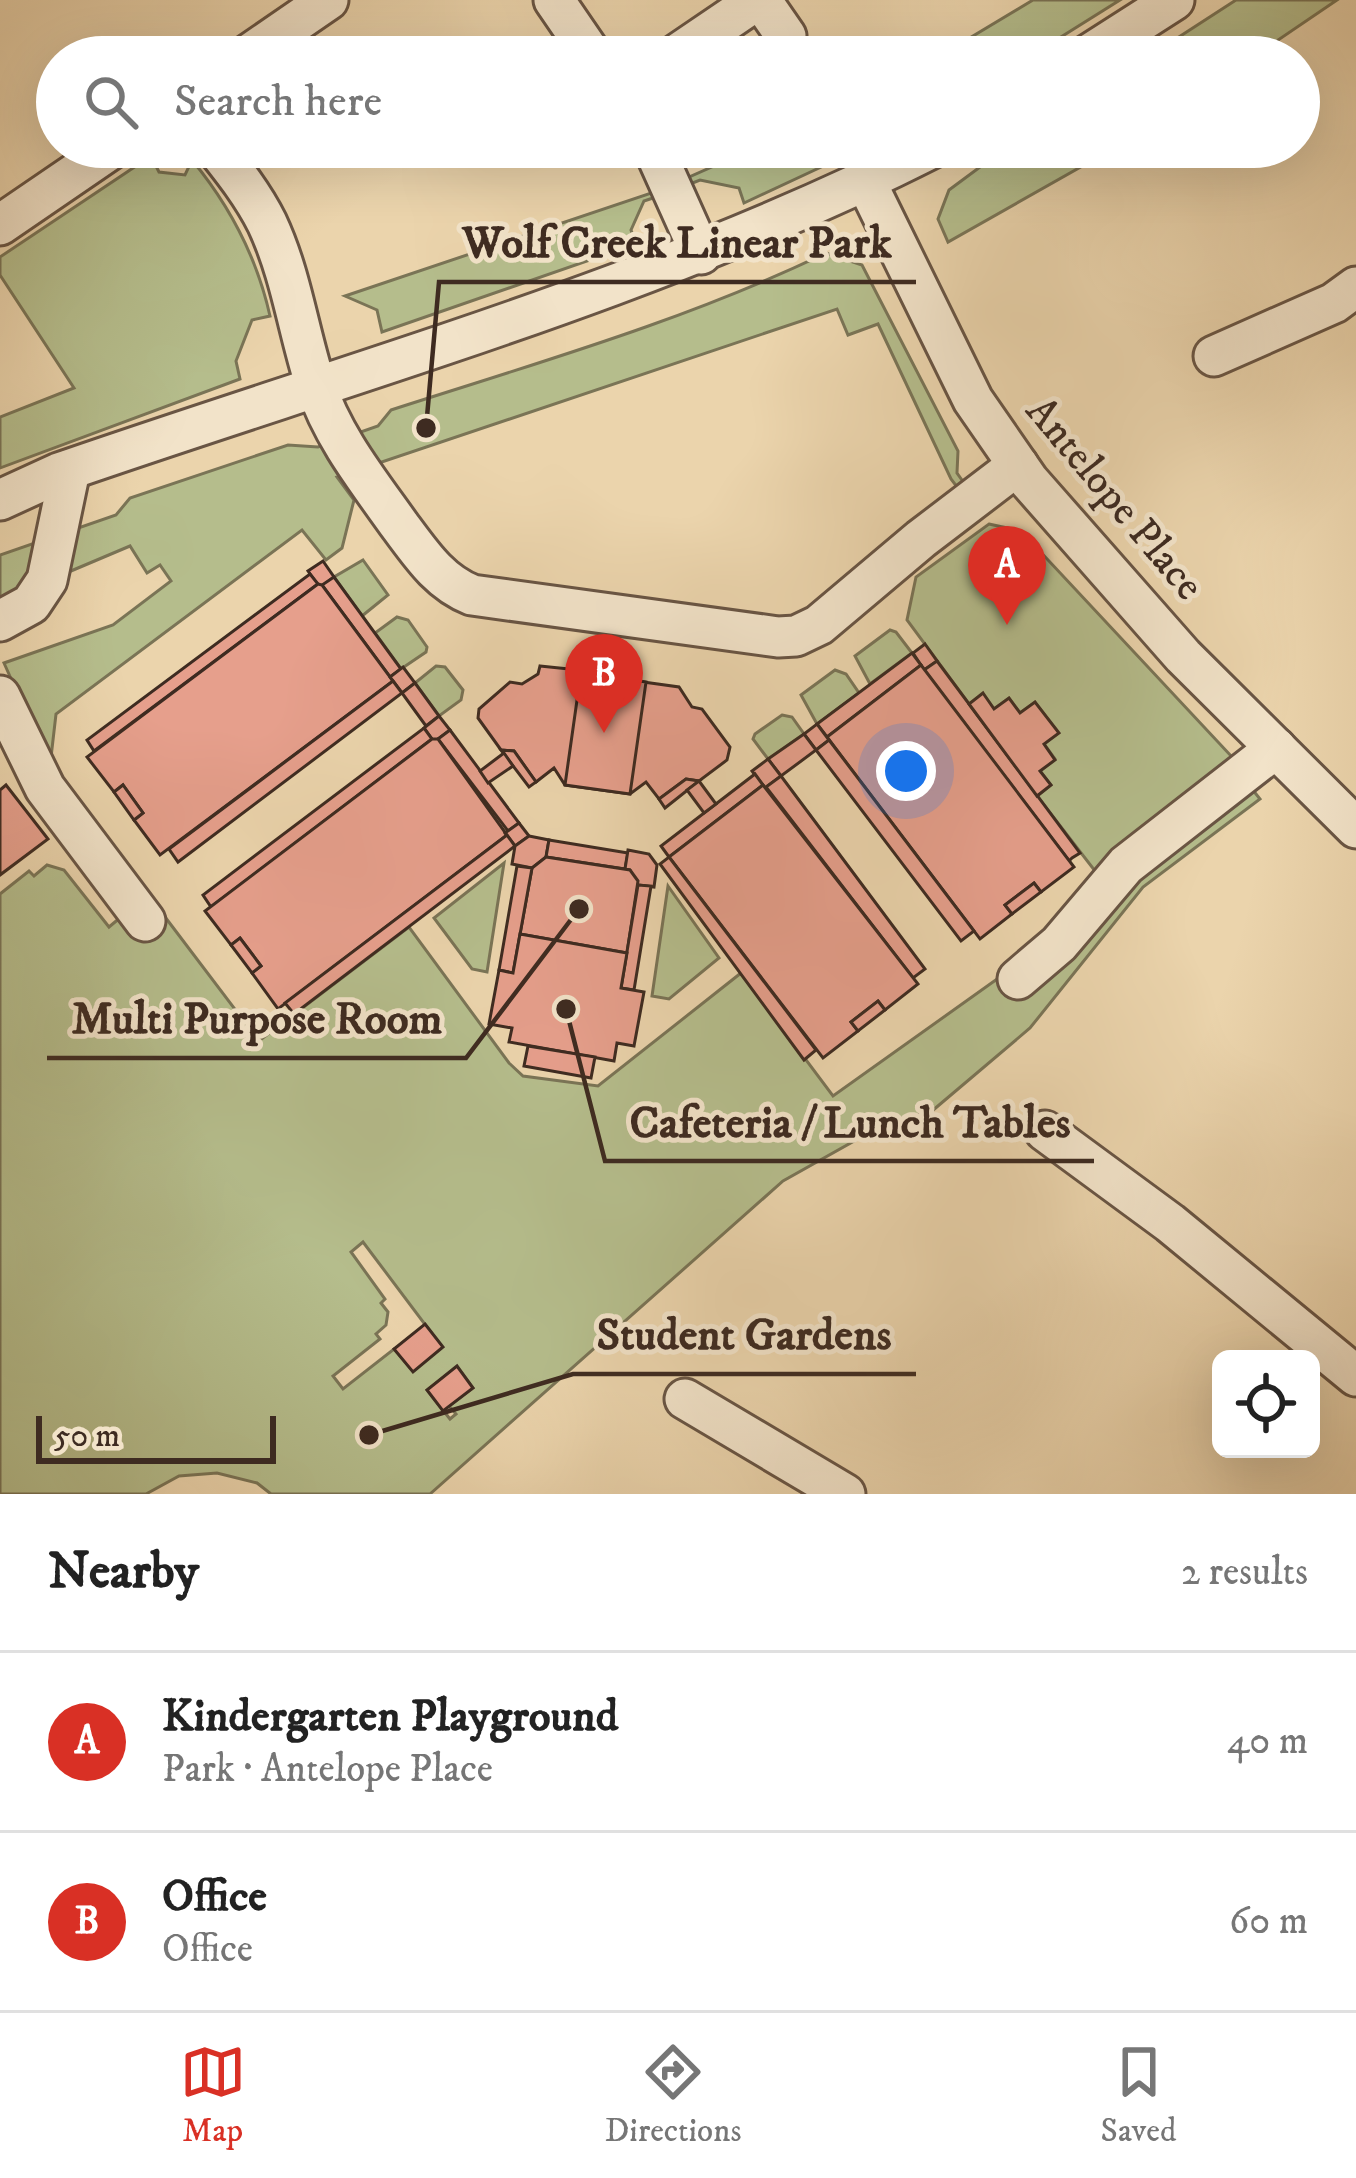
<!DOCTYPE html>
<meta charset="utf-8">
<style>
body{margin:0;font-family:"IM FELL DW Pica",serif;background:#f6f6f6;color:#222}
.controls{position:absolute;right:36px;bottom:36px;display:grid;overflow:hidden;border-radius:18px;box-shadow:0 12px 48px #0002}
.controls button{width:108px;height:108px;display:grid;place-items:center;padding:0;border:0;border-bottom:3px solid #e0e0e0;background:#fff;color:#222;font:60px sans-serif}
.scale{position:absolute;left:36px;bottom:30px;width:240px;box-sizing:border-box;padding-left:12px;border:6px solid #3e2b21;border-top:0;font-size:33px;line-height:42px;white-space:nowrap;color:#3e2b21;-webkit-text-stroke:9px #f2e3c9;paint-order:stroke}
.you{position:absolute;left:906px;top:771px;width:42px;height:42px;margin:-30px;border:9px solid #fff;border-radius:50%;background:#1a73e8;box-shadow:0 0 0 18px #1a73e833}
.badge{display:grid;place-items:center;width:78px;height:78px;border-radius:50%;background:#d93025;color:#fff;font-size:39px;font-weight:700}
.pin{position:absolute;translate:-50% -99px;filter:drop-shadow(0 3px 6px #0008)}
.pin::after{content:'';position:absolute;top:63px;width:42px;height:36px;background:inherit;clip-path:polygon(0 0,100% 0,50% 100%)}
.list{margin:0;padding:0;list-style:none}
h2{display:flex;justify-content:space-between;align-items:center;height:156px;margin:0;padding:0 48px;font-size:51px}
h2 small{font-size:39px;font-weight:400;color:#767676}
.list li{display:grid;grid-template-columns:78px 1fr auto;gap:36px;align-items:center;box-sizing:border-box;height:180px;padding:0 48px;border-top:3px solid #e0e0e0}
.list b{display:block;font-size:45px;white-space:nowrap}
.list p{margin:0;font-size:39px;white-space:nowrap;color:#767676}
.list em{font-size:39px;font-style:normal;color:#767676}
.icon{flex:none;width:66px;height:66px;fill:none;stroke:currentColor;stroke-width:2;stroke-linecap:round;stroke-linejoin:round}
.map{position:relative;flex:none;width:1356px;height:1494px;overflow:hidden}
.search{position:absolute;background:#fff;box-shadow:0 12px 48px #0002;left:36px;right:36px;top:36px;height:132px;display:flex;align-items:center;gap:30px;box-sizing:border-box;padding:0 42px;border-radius:66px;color:#767676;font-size:45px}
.sheet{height:516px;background:#fff}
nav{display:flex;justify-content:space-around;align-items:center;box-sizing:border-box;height:168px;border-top:3px solid #e0e0e0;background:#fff;font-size:33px;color:#767676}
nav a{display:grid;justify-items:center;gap:6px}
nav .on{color:#d93025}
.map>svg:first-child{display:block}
</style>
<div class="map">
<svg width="1356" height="1494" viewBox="0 0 1356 1494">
<rect width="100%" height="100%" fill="#ebd4ac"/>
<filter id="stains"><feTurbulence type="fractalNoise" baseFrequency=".00167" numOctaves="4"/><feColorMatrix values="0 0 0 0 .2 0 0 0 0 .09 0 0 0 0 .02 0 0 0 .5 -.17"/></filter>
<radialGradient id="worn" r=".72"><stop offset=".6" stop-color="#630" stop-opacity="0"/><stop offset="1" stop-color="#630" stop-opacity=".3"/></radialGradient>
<g fill="#b5bd8c" stroke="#7a7456" stroke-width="3" fill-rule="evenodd">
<path d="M1033,0H1120L1029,57H938Z"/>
<path d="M1236,0H1337L1253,57H1148Z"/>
<path d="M757,147H864L744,203L739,188L700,180L690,184L687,178Z"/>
<path d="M1007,147H1116L948,242L938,219L949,190Z"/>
<path d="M151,156L159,172L185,175L192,160C230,206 257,258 270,316L252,320L236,361L240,379L0,468V417L74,388L0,275V257Z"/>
<path d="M654,192L656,197L644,201L631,230L636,244L382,332L377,310L345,296Z"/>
<path d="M826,253L862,265L958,451L957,473L964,483L961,492L951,479L878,324L848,335L837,309L337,477L354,500L342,548L326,560L302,530L56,714L50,766L4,663L113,625L171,581L160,565L147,573L130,546L0,601V555L116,515L130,498L288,445L318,447L378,426L391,410C537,363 687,320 826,253Z"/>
<path d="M989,524L1021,531L1233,758L1111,854L1095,871L1037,796L1051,785L1040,771L1055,759L1044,744L1058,733L1035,702L1020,713L1009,698L994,709L983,694L969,704L907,620L916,577Z"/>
<path d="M363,560L388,595L362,616L334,577Z"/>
<path d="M397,617L408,620L427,647L426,652L401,669L375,633Z"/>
<path d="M890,630L896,632L912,653L870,684L855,656Z"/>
<path d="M436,666L445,667L463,690L461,700L439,716L415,683Z"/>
<path d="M835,670L846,674L859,693L817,724L801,695Z"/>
<path d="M782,715L792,717L804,734L768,759L753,739L755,734Z"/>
<path d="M1252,789L1260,799L1143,887L1030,1028L932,1111L890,1121L783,1181L430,1494H271L257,1483L217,1473L179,1476L146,1494H0V894L29,871L34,876L47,865L64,870L109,927L121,917L159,909L259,1041L409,927L509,1063L523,1076L598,1086L741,973L833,1096L1122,890ZM363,1242L442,1347L413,1371L394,1349L343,1389L333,1376L380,1339L376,1334L386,1325L388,1312L381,1303L385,1299L351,1252ZM457,1367L473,1388L449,1406L456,1414L450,1419L427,1390Z"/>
<path d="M504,863L487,972L472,969L434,918Z"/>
<path d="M668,886L719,958L669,999L652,996Z"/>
</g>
<g fill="#e69f8c" stroke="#3e2b21" stroke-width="3">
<path d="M323,561L334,577L320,588L308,571Z"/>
<path d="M310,574L318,584L94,751L87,740Z"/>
<path d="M334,577L401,669L390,677L322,585Z"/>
<path d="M318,584L322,585L393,681L160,855L134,820L143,813L123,785L114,792L87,757Z"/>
<path d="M925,644L937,661L924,670L913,653Z"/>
<path d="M912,653L921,665L827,737L817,724Z"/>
<path d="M937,661L1080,853L1072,858L1069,861L924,670Z"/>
<path d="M921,665L1074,867L1041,892L1034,883L1005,905L1012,914L980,939L827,737Z"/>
<path d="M540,666L637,676L636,681L679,687L692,707L702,709L730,747L727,760L699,781L686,779L659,799L646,782L630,794L565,785L554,768L536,782L514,751L501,750L478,718L479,709L510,682L522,684L538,674Z"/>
<path d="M403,667L415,683L402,693L390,677Z"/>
<path d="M581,672L646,682L630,794L565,785Z"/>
<path d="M393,681L402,693L178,862L169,849Z"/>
<path d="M415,683L439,716L426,726L402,693Z"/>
<path d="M983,693L994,709L1009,698L1020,713L1035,702L1059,733L1044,744L1055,760L1040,771L1051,785L1037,796L969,704Z"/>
<path d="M439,716L450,730L434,742L424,728Z"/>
<path d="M817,724L829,740L816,750L804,734Z"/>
<path d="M424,728L432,739L211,907L203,895Z"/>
<path d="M450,730L519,823L508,831L438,739Z"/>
<path d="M804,734L816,750L781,776L768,759Z"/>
<path d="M432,739H438L507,835L278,1009L252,973L261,966L240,938L231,945L205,911Z"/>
<path d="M829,740L974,931L961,941L816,750Z"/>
<path d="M501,750L514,751L536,782L529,787Z"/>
<path d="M504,753L513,766L488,783L480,771Z"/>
<path d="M768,759L781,776L765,788L752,771Z"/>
<path d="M755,774L763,785L669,857L661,846Z"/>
<path d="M781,776L925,969L913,978L766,787Z"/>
<path d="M686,779L699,781L665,808L659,799Z"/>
<path d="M699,781L716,804L704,813L687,790Z"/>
<path d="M6,785L48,839L0,875V790Z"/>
<path d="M123,785L143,813L134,820L114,792Z"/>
<path d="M763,785L918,984L885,1010L878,1001L851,1022L858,1031L823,1058L669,857Z"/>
<path d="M519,823L529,836L515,846L505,833Z"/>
<path d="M507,835L515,846L294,1014L285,1003Z"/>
<path d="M529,836L549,840L546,857L532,868L512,864L515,846Z"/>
<path d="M549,840L628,853L625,869L546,857Z"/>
<path d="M628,850L649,854L657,865L654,887L638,885L630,870L625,869Z"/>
<path d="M546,857L630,870L638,881L627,953L520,934L532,868Z"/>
<path d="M669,857L816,1050L804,1060L660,864Z"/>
<path d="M517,866L532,868L513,973L499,970Z"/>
<path d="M1034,883L1041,892L1012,914L1005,905Z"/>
<path d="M638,885L651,886L634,990L621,988Z"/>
<path d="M520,934L627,953L621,988L644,992L634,1046L617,1043L614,1061L509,1042L512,1028L489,1024L499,970L513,973Z"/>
<path d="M240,938L261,966L252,973L231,945Z"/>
<path d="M878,1001L885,1010L858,1031L851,1022Z"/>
<path d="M528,1046L595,1057L591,1078L524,1066Z"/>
<path d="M425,1324L443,1347L413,1372L394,1349Z"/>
<path d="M457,1366L473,1388L443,1411L427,1390Z"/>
</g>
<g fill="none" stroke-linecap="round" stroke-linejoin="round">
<g stroke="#695544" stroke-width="45">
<g id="minor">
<path d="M554,0L593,57"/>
<path d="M761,0L786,36"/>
<path d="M245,57L328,0"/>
<path d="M673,57L757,0"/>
<path d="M1085,57L1174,0"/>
<path d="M215,147C234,171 253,195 267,223C291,274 298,330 315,383C332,436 368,481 400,526C421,554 439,582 472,595L778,637L796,636L819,625L921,539L1018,465"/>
<path d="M653,147L701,254"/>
<path d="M866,182L973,400L1029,481L1183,656L1356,828"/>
<path d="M0,225L114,147"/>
<path d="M1214,356L1334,303L1356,287"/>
<path d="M0,500L59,473C353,371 656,288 934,147"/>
<path d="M0,621L31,604L47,580L70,470"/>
<path d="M0,696L45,788L145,921"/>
<path d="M1018,979L1059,944L1126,865L1276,748"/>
<path d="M1045,1131L1170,1223L1356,1376"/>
<path d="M685,1399L845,1494"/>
</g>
</g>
<use href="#minor" stroke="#f2e3c9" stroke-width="39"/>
</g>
<g text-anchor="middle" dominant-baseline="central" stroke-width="10" stroke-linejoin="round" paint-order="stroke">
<g font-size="42" fill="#3e2b21" stroke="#f2e3c9">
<text transform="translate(1114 499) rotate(50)">Antelope Place</text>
</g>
</g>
<path fill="none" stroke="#3e2b21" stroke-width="4.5" d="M426 428L439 282H916M579 909L466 1058H47M566 1009L605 1161H1094M369 1435L573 1374H916"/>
<g fill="#3e2b21" stroke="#f2e3c9" stroke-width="4.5">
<circle cx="426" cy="428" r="12"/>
<circle cx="579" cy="909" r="12"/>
<circle cx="566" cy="1009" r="12"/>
<circle cx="369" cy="1435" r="12"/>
</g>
<g font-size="45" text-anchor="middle" font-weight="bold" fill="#3e2b21" stroke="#f2e3c9" stroke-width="10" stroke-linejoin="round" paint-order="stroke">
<text x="677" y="257">Wolf Creek Linear Park</text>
<text x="257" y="1033">Multi Purpose Room</text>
<text x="850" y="1137">Cafeteria / Lunch Tables</text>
<text x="744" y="1349">Student Gardens</text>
</g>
<rect width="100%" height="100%" filter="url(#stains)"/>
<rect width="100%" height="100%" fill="url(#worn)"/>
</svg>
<div class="controls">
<button><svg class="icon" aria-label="locate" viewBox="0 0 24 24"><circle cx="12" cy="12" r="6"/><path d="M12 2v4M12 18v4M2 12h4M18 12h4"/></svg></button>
</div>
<div class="scale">50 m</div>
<div class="you"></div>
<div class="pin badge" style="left:1007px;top:625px">A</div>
<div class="pin badge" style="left:604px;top:733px">B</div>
<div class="search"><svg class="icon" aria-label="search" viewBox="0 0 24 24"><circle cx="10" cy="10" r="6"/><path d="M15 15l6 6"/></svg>Search here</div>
</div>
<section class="sheet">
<h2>Nearby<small>2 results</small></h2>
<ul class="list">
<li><span class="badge">A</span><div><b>Kindergarten Playground</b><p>Park · Antelope Place</p></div><em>40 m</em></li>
<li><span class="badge">B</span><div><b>Office</b><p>Office</p></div><em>60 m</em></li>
</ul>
</section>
<nav>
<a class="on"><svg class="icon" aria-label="map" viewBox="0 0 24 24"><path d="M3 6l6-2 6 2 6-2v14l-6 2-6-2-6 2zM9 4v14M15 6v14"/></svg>Map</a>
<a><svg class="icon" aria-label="directions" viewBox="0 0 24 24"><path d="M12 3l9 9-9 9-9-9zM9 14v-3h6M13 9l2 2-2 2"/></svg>Directions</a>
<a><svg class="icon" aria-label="saved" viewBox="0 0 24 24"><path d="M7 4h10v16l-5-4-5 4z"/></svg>Saved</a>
</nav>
